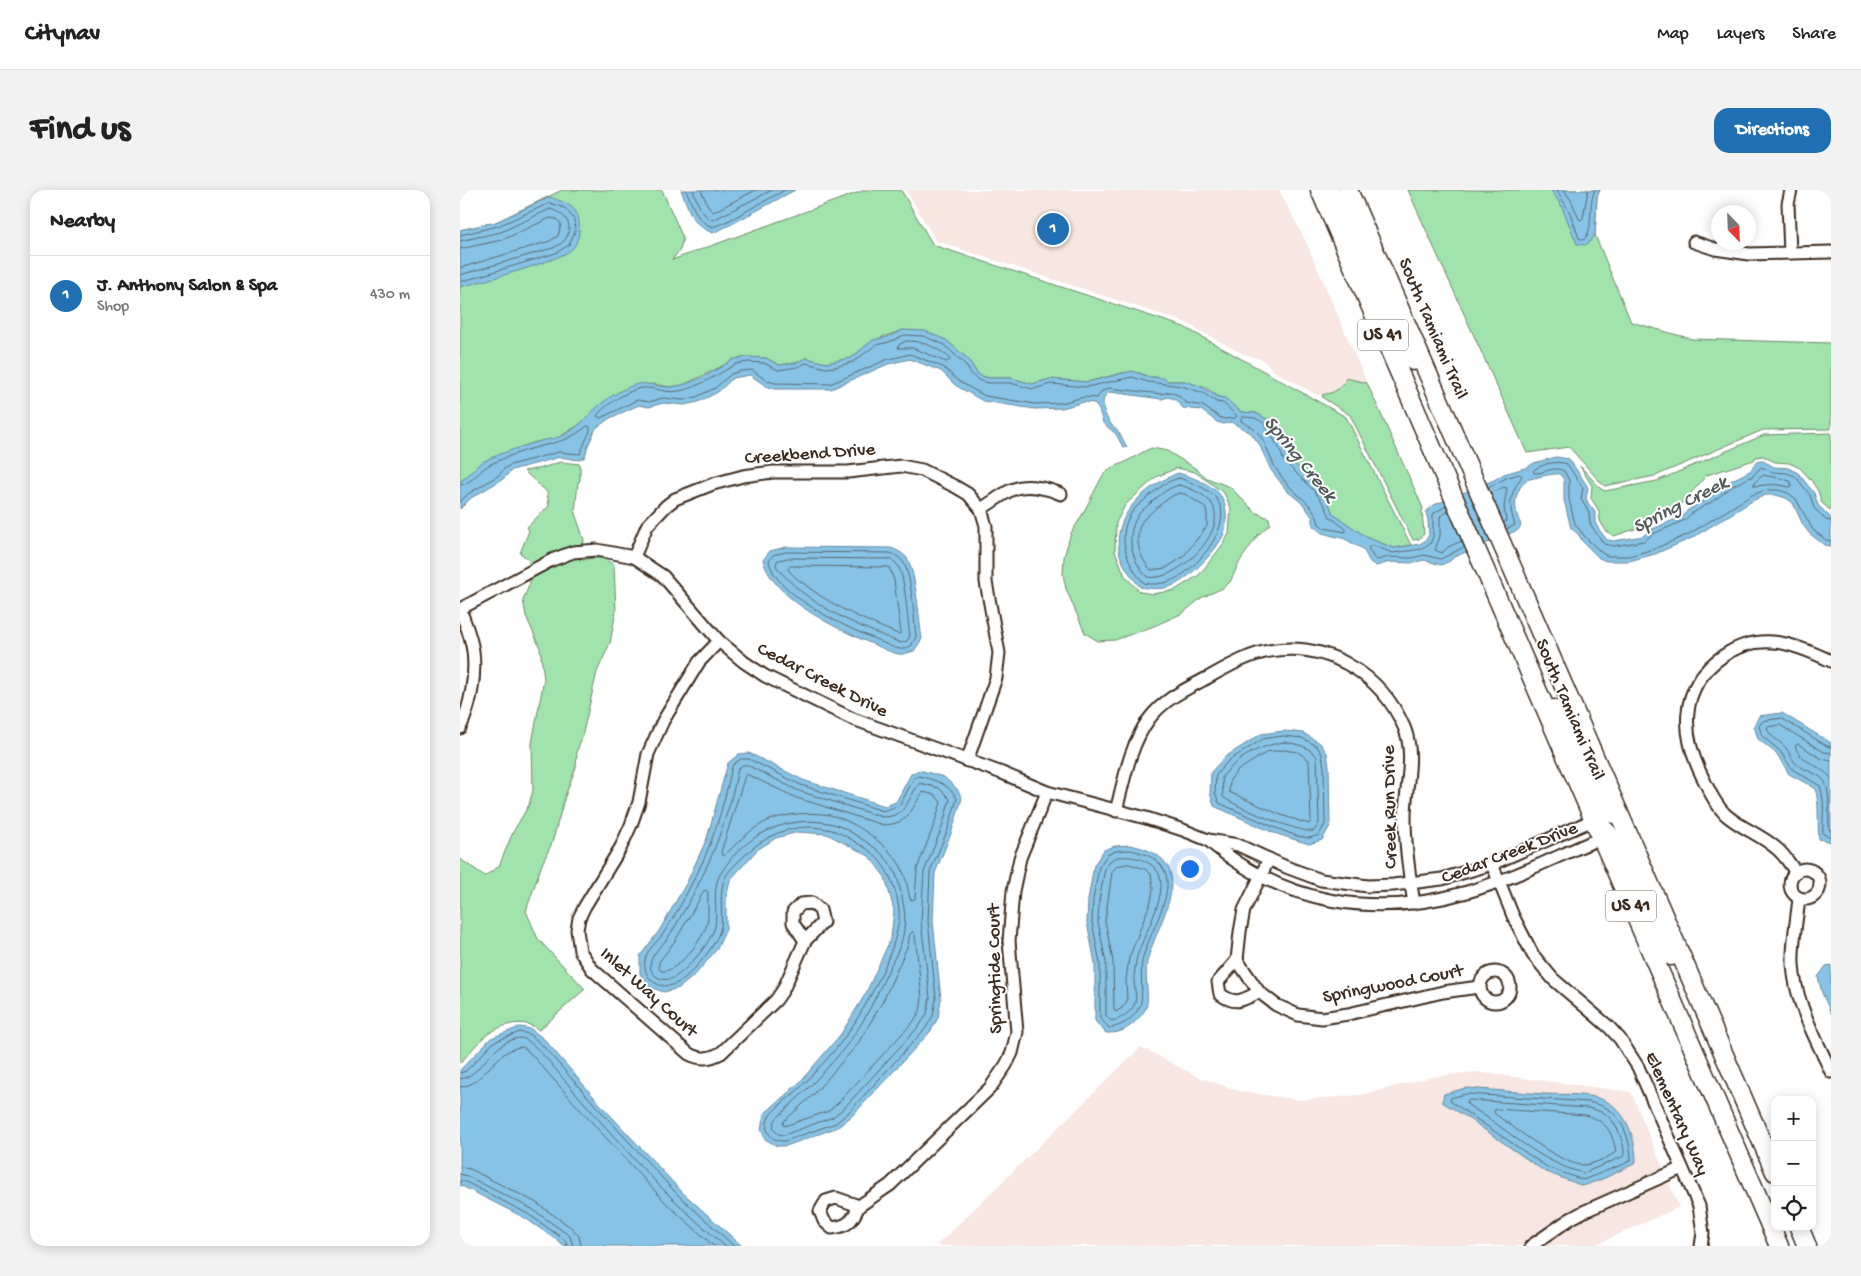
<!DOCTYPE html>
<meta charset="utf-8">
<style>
body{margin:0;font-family:"Gochi Hand",sans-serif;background:#f2f2f2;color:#222}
.controls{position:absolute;right:15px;bottom:15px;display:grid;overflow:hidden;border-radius:10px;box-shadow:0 2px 12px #0003}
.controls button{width:45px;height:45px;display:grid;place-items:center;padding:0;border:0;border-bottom:1px solid #e0e0e0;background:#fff;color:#222;font:25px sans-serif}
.compass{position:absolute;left:1251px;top:15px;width:45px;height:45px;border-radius:50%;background:#fff;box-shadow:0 2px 12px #0003;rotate:157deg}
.you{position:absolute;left:729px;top:678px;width:18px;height:18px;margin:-12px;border:4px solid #fff;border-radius:50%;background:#1a73e8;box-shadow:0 0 0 8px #1a73e833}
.badge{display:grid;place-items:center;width:32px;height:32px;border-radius:50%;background:#1f6fb2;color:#fff;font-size:16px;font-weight:700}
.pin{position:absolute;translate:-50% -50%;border:2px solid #fff;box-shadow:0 1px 5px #0006}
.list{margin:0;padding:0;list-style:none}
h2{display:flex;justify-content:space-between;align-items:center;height:65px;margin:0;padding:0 20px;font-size:21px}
h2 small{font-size:16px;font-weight:400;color:#767676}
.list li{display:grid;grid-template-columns:32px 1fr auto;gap:15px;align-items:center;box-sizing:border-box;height:80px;padding:0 20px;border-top:1px solid #e0e0e0}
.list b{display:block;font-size:19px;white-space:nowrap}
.list p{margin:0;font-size:16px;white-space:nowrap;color:#767676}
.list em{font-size:16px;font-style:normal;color:#767676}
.icon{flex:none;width:28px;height:28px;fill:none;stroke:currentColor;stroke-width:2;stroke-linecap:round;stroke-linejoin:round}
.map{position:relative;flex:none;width:1371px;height:1056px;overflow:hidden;border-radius:15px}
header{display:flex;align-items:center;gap:30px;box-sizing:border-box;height:70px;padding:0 25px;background:#fff;border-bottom:1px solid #e0e0e0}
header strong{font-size:24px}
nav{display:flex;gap:28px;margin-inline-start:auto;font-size:18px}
.intro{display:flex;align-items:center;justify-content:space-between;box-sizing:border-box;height:120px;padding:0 30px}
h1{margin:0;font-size:35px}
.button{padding:12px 22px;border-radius:15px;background:#1f6fb2;color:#fff;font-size:18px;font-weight:700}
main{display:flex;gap:30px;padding:0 30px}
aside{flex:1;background:#fff;border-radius:15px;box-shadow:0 2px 12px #0003}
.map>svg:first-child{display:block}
</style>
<header>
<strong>Citynav</strong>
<nav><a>Map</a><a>Layers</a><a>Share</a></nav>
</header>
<div class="intro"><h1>Find us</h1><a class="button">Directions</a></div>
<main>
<aside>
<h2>Nearby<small></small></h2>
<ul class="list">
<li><span class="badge">1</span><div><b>J. Anthony Salon &amp; Spa</b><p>Shop</p></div><em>430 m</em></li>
</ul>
</aside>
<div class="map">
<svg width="1371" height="1056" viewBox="0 0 1371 1056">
<rect width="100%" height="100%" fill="#fff"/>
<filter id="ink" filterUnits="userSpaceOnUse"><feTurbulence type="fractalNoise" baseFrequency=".02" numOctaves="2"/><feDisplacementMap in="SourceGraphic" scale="10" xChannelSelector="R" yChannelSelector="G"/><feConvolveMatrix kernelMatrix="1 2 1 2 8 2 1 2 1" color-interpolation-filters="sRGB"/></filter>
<g filter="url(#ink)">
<g fill="#f7e6e1">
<path d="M446,0H819L846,52L907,193L886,188L880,198L872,203L857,205L814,181L803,170L781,163L724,132L476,51Z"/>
<path d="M681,857L738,887L779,901L838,910L900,905L976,886L1016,882L1171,902L1219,1017L1133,1056H476Z"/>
</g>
<g fill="#a0e3ad" stroke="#6e8666" fill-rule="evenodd">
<path d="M102,0H202L223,48L220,60L212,70L405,0H441L473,55L724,137L886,227L951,355L934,358L908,348L898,342L873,324L868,311L858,298L828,267L824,256L808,230L796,223L782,222L746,198L724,191H708L696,187H689L680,183H662L627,192L590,189L572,194L551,188H530L521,186L517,183L508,169L486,150L443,140L420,148L407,155L391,168L366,173L346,168L336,173L319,175L306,168L281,167L223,195L210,197L193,194L141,214L122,233L96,249L76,252L25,271L0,292V40L36,32Z"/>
<path d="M948,0H1140L1137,7L1135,45L1171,132L1232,149L1371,153V239L1303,240L1195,286L1144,296L1109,257L1067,263Z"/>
<path d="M886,188L907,193L963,318L962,322L964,344L959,349L953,350L890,225L863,208L862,205C873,203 883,199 886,188Z"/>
<path d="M1371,243V321L1362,313L1358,301L1351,290L1340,278L1329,273L1315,272L1303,266L1296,267L1294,270L1247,285L1222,313L1178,338L1154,346L1146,341L1140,331L1139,321L1131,308L1132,296L1120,276L1141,299L1145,301L1197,291L1304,245Z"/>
<path d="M692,258L707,261L735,278L747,288L770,297L795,322L809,328L810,334L798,345L780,371L770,392L763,398L741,408L723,423L694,436L655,450L638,451L625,443L606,399L603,384L604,367L611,343L620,329L643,285C651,277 660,275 669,270C677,266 683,261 692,258ZM717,278L735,282L764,303L771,318L769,344L761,357L739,385L715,400L693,404L680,402L665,386L655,361L656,333L665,315L696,287Z"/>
<path d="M100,272L120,274V291L118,292L115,323L124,350L120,371C133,367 142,366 154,375L156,421L150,453L137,482L122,547L117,561L116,577L105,606L92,653L82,674L66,721L78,749L125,799L79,840C64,828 43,834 28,844C18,851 9,864 0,873V669L25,686L39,676L53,642L69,615L73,600L72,553L84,489L80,458L66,426L63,410L70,393L69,370L60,363L69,341L67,337L89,316L87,302L64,281L82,278Z"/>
</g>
<g fill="#86c3e6" stroke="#688696">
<path d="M221,0H335L272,34L253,43C230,34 230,21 221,0Z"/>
<path d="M1091,0H1140L1137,7L1135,45L1129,53L1125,55L1117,54L1101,15Z"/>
<path d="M90,7C103,12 119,16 119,33C120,41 118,52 113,58C104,70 19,92 0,97V40L36,32Z"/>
<path d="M443,140L465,141L486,150L508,169L517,183L521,186L529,188H551L572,194L590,189L627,192L672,181L689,187L703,188L708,191H724L740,196L758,207L765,208L781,222L796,223L808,230L824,256L828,267L858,298L868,311L873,324L908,348L934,358L960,354L966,350L969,345L968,330L966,322L974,315L1034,290L1044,284L1068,277L1074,273L1096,267L1109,269L1126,294L1128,298L1126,308L1128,313L1135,322V332L1138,338L1147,350L1154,351L1183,346L1190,340L1223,326L1228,320L1253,305L1272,290L1290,281L1298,271H1303L1314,277L1328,278L1338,283L1354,303L1358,315L1371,328V356L1364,355L1349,343L1343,335L1333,313L1326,308L1316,305H1306L1294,310L1232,348L1195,364L1169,371H1146L1139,368L1123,352L1118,344L1111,338L1104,310V290L1100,284C1093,283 1074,288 1066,290C1053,304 1053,318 1061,335L1058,340L994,367L990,371L981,375L964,370L951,373L930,372L916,376L910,372L903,359L885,349L862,343L853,336V328L843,314L827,301L811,280L799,254L791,243L771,232L764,234L757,232L741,220L723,218L715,209L708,207L702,209L650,202C638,208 644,225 651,234C653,238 657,239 659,243C662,247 664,252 667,257H663L656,244L643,233L639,220L634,213L624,212L602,218L575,219L523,211L495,195L481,181L450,169L428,174L371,199H315L306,196L290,185L273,188L258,202L238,212L224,215L203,213L189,217L179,215L150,228L136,238L127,258L125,267L119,270L100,267L52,280L43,289L11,308L0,319V292C6,287 11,282 17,276C27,267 63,256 77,252C87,249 97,249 106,244C120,236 129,224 141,214C150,206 163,199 174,195C186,191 197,197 208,197C230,197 256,180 274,169L288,167L306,168L319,175L336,173L346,168L366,173L391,168L413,150L427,147Z"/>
<path d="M718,283C730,286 754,295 761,306C767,315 767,329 765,340C762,356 730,388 714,395C704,400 691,399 680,397C672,387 661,374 659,360C653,323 687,296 718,283Z"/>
<path d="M326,357L431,358C437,360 443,363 447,368C456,383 459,430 462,449L454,461C449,462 443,465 439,464C430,463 419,456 410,453C376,438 313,409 303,370L310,361Z"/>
<path d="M1322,523L1371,553V652L1359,649C1357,631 1360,615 1355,598L1329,584L1317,564L1298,549L1294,536L1299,526Z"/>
<path d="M824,541L843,543L860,553L867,563L869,576L870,636L862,650L849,654L836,650L814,643L754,616L750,603L751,582L765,567L801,544Z"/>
<path d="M289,563L343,590L425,616L436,612L451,584L459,580L484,587L497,599L502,608L492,641L475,683L473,731L481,809L478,828L470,842L392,926L378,937L326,956H317L305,949L301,939L304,924L340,892L381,844L406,803L431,748L434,720L425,687L409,666L367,644L338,642L316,648L297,660L270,690L266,710V739L257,759L235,785L219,798L204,802L189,797L180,784V766L199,741L227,692L247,648L268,573L279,564Z"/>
<path d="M670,655C745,670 698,728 687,772C684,785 690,808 686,818C682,826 669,839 661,841C657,843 651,843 646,843L635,831V773L627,732L628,710L634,675L644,660L655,656Z"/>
<path d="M1371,775V823L1362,803L1358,787L1366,776Z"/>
<path d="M60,837L71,839L85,850L139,913L222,1002L282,1056H105L65,1028L0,995V880L31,848Z"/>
<path d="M1006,898C1031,900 1057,902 1083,904C1104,905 1134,902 1151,914C1169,927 1176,952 1176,973L1145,988L1123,996L1084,981L1005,926L982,912L984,904Z"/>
</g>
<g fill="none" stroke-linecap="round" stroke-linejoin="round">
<g stroke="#59676e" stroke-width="1">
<path d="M226,0C233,15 236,32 253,37L270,30L325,0"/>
<path d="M233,0C237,11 241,26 253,30L312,0"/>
<path d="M241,0L249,18L253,22L296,0"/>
<path d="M1097,0L1110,23L1119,48L1123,50C1135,42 1127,14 1135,0"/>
<path d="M1104,0L1111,10L1119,29L1121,30L1123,28L1128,0"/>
<path d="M0,45L38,36L90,13L105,18L114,29L115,41L109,55L96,63L0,92"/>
<path d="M0,51L41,42L90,19C105,23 116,36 104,51C101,54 96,56 93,58L0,85"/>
<path d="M0,59L42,50L90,28L97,29L101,34L98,46L90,51L0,78"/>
<path d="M445,145L463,146L483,154L504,173L513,186L520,191L529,193H550L573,199L591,194L627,197L672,187L688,192L722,196L743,203L756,212L763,213L777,226L775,228L764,229L759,227L743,216L726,213L718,205L710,202L701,204L649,198L642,201L637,208L624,207L601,213L575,214L525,206L498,191L483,177L450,164L426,170L370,194L315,193L307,191L292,180L281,181L271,184L255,198L236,207L223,210L203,208L189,212L177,210L141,228L137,226C143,216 170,199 182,198C198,197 206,205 224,200C240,196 262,182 276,174L288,172L304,173L318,180L337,177L346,173L366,178L375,177L393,172L416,155L429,152Z"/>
<path d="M446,151C462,150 477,158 489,167L490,170L486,172L453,158H438L439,155Z"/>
<path d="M784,227L795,228L804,233L819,258L824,271L855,302L864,314L870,327L886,339V342L864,338L859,334C855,316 844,311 831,298C826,293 819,284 815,277C808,265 806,249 794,239C791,236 785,234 781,231V228Z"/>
<path d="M1304,285C1313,288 1323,287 1331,292L1332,296L1329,297C1314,293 1308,295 1294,296V293Z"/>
<path d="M719,288C729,291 749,299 756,308C777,334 734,383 710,391C702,394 692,395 684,393C666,375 656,344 672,322C676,316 684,311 689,306C699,298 707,291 719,288Z"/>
<path d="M0,295C12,294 20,279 31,274C46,267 62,261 78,257C100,251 108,251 127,236L130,237V241L120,264L99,262L50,275L44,279L39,285L8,304L0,312"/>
<path d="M719,295C729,297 746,305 752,314C769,342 716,393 687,387C672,371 665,347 677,327C680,321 688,316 693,311C701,304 708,298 719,295Z"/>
<path d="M1028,298L1046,288L1059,284L1062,286C1060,289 1058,292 1056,296C1048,311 1050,320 1055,335L1046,339"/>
<path d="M719,303L725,304L745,317L747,323V336L723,367L706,378L691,380C679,368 672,344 684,329C688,325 692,322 696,318C704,312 710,306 719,303Z"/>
<path d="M1031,303L1044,297L1047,298L1044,317L1046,331L1044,333"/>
<path d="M986,316L973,324V347L970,354L962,359L933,363L911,355L908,358L914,368L917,370L929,367L951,368L964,365L981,369L1004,357"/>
<path d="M989,321L980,326V346L975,360L982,363L988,357L1002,351"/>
<path d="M1371,331L1366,330L1354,318L1350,305L1335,286L1327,283L1313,282L1301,277L1293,286L1274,295L1256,309L1231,324L1225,330L1193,344L1184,351L1154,356L1144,354L1134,340L1130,333L1129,323L1121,309L1123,298L1107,274C1098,270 1080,274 1073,281L1074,283C1085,284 1093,275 1104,281L1109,290V309L1115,334L1127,349L1142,363L1147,366H1169L1194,359L1229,344L1292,305L1306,300H1318L1328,303L1336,309L1353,340L1366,350L1371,351"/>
<path d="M327,362L430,363C435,365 440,367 443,372C452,386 454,429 456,447L451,456C448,457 443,460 440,459C432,458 422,452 415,449C386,437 315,405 309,371L313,365Z"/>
<path d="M328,368L428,369C432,370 436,372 438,376C446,391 447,427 450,446L447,451L441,453C396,435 346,415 316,376L317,371Z"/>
<path d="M331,376L429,377L434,390L441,443L438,444C406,431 376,418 348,397C341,391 333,387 328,379Z"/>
<path d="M824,546L842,548L857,556L862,565L864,577L865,634L859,645L849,648L837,646L816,638L759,613L755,602L756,585L768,571L803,549Z"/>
<path d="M824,552C837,554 849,556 857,567L859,633L854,641C841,644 774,616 763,607L762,587C778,567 799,556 824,552Z"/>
<path d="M1371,557L1367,556L1321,528L1303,531L1299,536L1302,546L1320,561L1332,579L1360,596C1366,613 1362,626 1363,644L1371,647"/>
<path d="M824,560L838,562L849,570L851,630L849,634L821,625L769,602L770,590L777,581L807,562Z"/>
<path d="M1371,563L1364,562L1320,535L1307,537C1308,546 1319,550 1325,557C1330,562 1332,572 1339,576C1347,581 1360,584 1365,592C1371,607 1368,623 1369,639L1371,641"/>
<path d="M281,569H289L341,595L423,621L440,615L454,588L459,586C474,590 489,593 497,609L488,639L470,682L468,731L476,809L473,826L465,839L388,923L376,933L325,951C312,952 302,941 309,927C313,919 337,902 345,893C358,878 373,864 384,848C404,822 443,751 439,719C436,695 425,670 404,657C393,651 380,641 367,639C333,632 304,645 281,669C276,674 269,680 266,686C258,701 263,720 261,736C259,753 232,785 217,793C200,802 182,789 185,770C186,761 197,752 203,744C213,729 222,713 230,697C251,660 264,617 272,576Z"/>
<path d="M1371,571L1362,569L1338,554L1335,556C1340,573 1360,574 1371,588"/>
<path d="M283,575H287L339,601L422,627C448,627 447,608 460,593L479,598L490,609L482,637L464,682L461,731L470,808L467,824L460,835L384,918L373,927L324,945C313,945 310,934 318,927C343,903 368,880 389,852C405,831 417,805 428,781C432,772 438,762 441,753C445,741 446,724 443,713C441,703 439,691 435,682C428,667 414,656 400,648C391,642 379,634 368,633C325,625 283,646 261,683C251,698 258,719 255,736C252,751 227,781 213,788C201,793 187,784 191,771C193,763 202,755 207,749C215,738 221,725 228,714C251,673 269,626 278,579Z"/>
<path d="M286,584L337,608L423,635C450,634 450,620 463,602L475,605L481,612L474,635L457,679L455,709L452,710L450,709C448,699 446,688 442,679C432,657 394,630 370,625C350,622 329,623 310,630C292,637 278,652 265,665H262L261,663Z"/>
<path d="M670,660C741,674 690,732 682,772C680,784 684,811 679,818C671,830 663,836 649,838L640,828V773L632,732L633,710L639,677L647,665L656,661Z"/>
<path d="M658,667C671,666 684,668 694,677C716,697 680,748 676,771C675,777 674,784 674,790C674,797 677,806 675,813C672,822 660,830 651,831L646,826V773L638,732L639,711L645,679L651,670Z"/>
<path d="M669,674L685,679L691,684L693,699L691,711L669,768L666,789L667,811L663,817L656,822L654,819L653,771L645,731L652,682L657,676Z"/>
<path d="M245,700L248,702C247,713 250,727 246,737C242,750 216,784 201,781L199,778V772L215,751Z"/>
<path d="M453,742L455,745L462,808L460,821L454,831L379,912L369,921L324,936L323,932L353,905L397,855L423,811L448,755L450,744Z"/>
<path d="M0,883L6,881L34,852L60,842L69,844L81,854L136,916L218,1005L274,1056"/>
<path d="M0,889C20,888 33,849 61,848C72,848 99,884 107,893C141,932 176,973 214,1010C230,1026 248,1041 265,1056"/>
<path d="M0,897C25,896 34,858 63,857L71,864L125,925L208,1015L254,1056"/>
<path d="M1007,904L1129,912C1135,914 1143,915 1148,919C1163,928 1171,953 1171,970L1164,974L1123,990L1087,977L990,911L991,908Z"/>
<path d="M1010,910L1128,918C1133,919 1139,921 1144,923C1156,930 1165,953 1164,966L1124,983C1079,973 1047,938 1008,915L1007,912Z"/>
<path d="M1037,919L1126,925C1147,932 1152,941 1156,962C1149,967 1134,974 1124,975C1105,977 1052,936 1035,924L1034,921Z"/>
<path d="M0,977L10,979L75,1012L112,1038L119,1046L121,1056"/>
<path d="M0,984L7,986L72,1019L110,1046L113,1056"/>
<path d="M0,991H4L68,1024L105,1050L107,1056"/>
</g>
<g stroke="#3b2a1e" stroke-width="15">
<g id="street">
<path d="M1234,52L1255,59L1289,64L1371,62"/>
<path d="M1330,63L1328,14L1331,0"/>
<path d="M521,319C531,313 541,305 551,300C566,293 587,298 601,304"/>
<path d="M174,367L187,336L206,316L215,309L253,294L283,286L313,282H388L441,276L462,280L496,297L508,304L521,319L526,336V392L539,463L536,488L507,571"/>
<path d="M0,419L92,370L113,362L137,360L174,367L203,386L259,451L284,472L305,486L393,529L542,583L587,602L686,628L723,640L748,650L778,655L826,677L861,690L908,696L933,695L982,689L1032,674L1133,630"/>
<path d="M259,451L239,472L203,531L188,564L179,612L171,635L161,657L125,716L119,728L117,740L120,761L132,779L229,864C241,870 249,869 261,863L316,810L323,800L345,751"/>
<path d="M0,538C11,515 16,486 13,461C11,446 5,433 0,419"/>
<path d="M656,621C664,590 670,555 689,529C704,509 726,499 747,488C767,477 787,465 809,461C867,451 921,484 944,537C956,565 945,597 945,627C945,656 949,684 954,713"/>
<path d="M748,650C822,714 914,729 1007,702C1053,689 1097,666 1141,648"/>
<path d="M809,669L784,720L780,742L777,770L799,802L816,815L838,825L862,828L888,824L983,802L1019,797"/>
<path d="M1032,674L1053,726L1073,765L1093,789L1149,837L1160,849L1178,877L1239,1016L1243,1043L1241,1056"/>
<circle cx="1345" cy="694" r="15"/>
<path d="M1335,681C1329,673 1324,664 1316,658C1300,644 1280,638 1265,624C1256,615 1250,603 1245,592C1221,547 1217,498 1263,466C1300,440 1335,454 1371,471"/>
<path d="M1339,708C1337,730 1332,752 1333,774C1335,813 1356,848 1371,882"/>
<path d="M352,713L360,720L363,732L345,751L333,733V722L341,714Z"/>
<path d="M777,770L758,792L760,804C776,816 783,810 799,802"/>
<circle cx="1035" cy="797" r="15"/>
<path d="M376,1008L399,1016C392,1031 389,1036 372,1038L364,1031L360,1021L366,1011Z"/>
<path d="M399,1016L430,995L530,898L546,875L552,863L557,842L549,751L553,701L560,668L587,602"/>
<path d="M1071,1056L1110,1029L1123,1022L1222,978"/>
</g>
</g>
<g stroke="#3b2a1e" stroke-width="21">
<g id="primary">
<path d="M860,0L1319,1056"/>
<path d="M862,0C874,3 877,7 883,18L939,149L953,171"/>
<path d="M888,0L1315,982"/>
<path d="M1094,519L1107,539L1143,617L1149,623L1154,624"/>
<path d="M1139,635C1170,659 1175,703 1192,737C1198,747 1205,756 1211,766"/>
<path d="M1339,1037L1347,1056"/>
</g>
</g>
<use href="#street" stroke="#fff" stroke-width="11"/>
<use href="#primary" stroke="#fff" stroke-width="18"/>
</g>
</g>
<g text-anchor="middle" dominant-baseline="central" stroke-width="4" stroke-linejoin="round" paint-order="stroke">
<g fill="#fff" stroke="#766a62" stroke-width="1">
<rect x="898" y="129.5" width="50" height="31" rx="4"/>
<rect x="1146" y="700.5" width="50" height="31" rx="4"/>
</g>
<g font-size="18" font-weight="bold" fill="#3b2a1e">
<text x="923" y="145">US 41</text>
<text x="1171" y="716">US 41</text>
</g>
<g font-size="19" fill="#3b2a1e" stroke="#fff">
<text transform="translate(972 139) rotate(67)">South Tamiami Trail</text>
<text transform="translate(350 265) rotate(-4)">Creekbend Drive</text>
<text transform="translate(362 491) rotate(27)">Cedar Creek Drive</text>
<text transform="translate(1109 520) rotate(67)">South Tamiami Trail</text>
<text transform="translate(931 617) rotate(-91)">Creek Run Drive</text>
<text transform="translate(1050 664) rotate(-21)">Cedar Creek Drive</text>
<text transform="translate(536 779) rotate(-91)">Springtide Court</text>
<text transform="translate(933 795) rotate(-11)">Springwood Court</text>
<text transform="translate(188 803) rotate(42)">Inlet Way Court</text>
<text transform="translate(1216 924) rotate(66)">Elementary Way</text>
</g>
<g font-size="20" font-style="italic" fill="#52585a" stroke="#fff">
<text transform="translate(839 270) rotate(51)">Spring Creek</text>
<text transform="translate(1221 316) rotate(-27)">Spring Creek</text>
</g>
</g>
</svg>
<div class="controls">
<button>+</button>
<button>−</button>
<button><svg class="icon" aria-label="locate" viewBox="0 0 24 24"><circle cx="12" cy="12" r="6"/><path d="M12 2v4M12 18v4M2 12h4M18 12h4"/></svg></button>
</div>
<svg class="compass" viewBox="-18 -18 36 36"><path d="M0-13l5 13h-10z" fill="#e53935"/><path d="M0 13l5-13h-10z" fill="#767676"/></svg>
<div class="you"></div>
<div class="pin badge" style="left:593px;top:39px">1</div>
</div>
</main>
